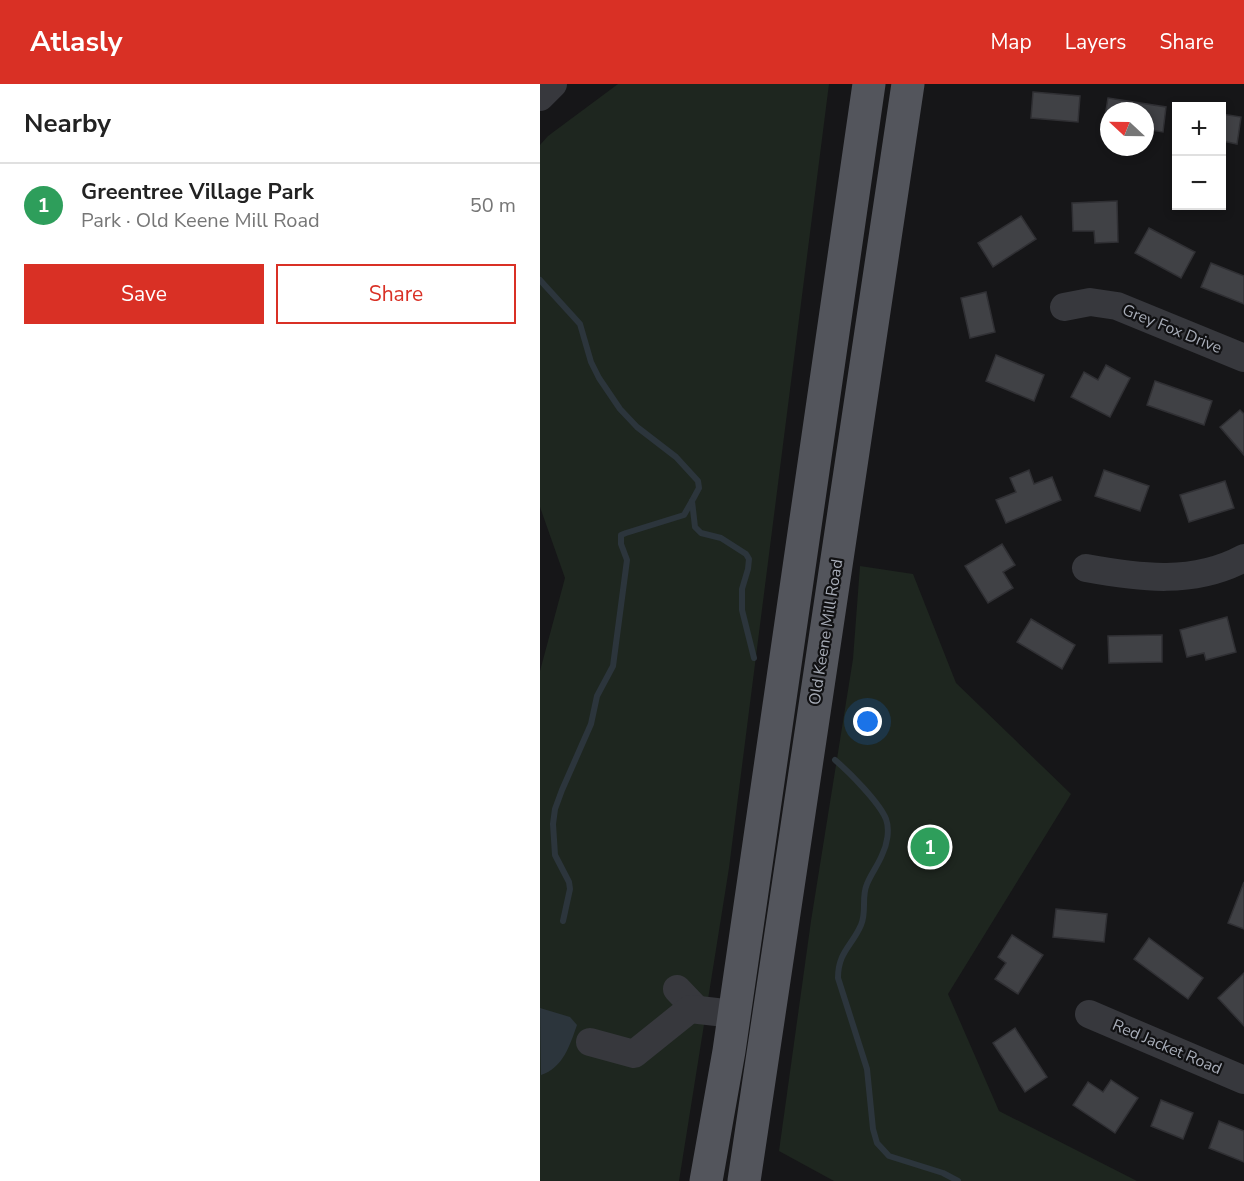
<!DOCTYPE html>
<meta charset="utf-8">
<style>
body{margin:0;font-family:"Nunito Sans",sans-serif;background:#f2f2f2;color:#222}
.controls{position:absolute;right:18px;top:18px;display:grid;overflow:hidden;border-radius:0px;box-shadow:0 3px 9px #0003}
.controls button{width:54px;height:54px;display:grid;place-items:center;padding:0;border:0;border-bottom:2px solid #e0e0e0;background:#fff;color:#222;font:30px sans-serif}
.compass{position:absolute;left:560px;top:18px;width:54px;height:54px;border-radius:50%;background:#fff;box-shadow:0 3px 9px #0003;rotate:292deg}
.you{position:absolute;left:328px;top:638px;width:21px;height:21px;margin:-15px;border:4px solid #fff;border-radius:50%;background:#1a73e8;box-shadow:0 0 0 9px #1a73e833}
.badge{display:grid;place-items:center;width:39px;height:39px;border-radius:50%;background:#d93025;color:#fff;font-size:20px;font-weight:700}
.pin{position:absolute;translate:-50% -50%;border:3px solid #fff;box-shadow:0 2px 6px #0006}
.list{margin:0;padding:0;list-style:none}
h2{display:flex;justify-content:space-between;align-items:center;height:78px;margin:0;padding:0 24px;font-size:26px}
h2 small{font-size:20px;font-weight:400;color:#767676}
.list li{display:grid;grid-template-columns:39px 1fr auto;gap:18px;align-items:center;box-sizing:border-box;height:84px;padding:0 24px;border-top:2px solid #e0e0e0}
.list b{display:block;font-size:22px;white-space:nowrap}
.list p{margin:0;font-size:20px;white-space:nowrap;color:#767676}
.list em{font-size:20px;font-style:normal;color:#767676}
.actions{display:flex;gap:12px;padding:18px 24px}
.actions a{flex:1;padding:14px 0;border:2px solid #d93025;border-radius:0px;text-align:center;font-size:21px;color:#d93025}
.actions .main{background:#d93025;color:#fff}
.map{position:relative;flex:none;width:704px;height:1097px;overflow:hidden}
header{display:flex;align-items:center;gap:36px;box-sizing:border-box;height:84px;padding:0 30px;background:#d93025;color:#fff}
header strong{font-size:28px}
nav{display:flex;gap:33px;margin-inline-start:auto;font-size:21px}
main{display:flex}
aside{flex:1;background:#fff}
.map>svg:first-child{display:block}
</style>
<header>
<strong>Atlasly</strong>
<nav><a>Map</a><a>Layers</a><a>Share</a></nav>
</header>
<main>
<aside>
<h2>Nearby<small></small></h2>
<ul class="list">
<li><span class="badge" style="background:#2e9e5b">1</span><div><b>Greentree Village Park</b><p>Park · Old Keene Mill Road</p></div><em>50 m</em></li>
</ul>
<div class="actions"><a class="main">Save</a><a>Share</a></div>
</aside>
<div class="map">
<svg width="704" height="1097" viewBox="0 0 704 1097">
<rect width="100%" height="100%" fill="#161618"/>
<g fill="#1e261f">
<path d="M78,0H289L189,784L139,1097H0V587L25,494L0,423V61L8,52Z"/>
<path d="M320,482L373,490L416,599L531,710L408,910L459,1027L597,1097H294L239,1067L271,837L313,575Z"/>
</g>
<path fill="#2c353c" d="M0,924L30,933L37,941C30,961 23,984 1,991Z"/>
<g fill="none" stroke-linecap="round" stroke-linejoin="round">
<g stroke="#2c353c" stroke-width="6">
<path d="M0,196L40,240L51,278L59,294L80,325L97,343L136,373L158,397L159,404L152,417L155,443L161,449L181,454L206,470L209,475L208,485L202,505V526L214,574"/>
<path d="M295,676C309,688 339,718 346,735C350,746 347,761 342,771C338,781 331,790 327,800C321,813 327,828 321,841C312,862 298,868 298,894L327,985L333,1045L337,1059L349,1072L403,1089L418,1097"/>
<path d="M23,837L30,805L29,798L15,771L13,740L15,725L22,706L51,640L57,612L73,582L87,476L81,460V451L86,449L144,431L152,417"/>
</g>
</g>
<g fill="#404145" stroke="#303034" stroke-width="1.5">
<path d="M493,8L540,12L538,38L491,34Z"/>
<path d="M568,14L626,23L623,48L605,45V27H569V39H564Z"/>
<path d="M682,30L701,33L697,60L682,57Z"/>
<path d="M577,117L578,158L555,159L554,147H533L532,119Z"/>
<path d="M481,132L496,155L453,183L438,159Z"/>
<path d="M609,144L655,168L641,194L595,169Z"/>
<path d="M671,179L704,192V220L661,203Z"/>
<path d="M446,208L455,248L430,254L421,214Z"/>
<path d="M456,271L504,291L494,317L446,297Z"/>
<path d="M566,281L590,294L570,333L531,313L544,288L558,296Z"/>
<path d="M615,297L672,317L664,341L607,321Z"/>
<path d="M700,326L704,330V371L680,343Z"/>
<path d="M489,386L494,400L512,393L521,416L466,439L456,416L476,408L470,394Z"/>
<path d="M564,386L609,402L600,427L555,412Z"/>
<path d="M685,397L694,424L649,438L640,411Z"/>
<path d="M462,460L475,481L463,488L473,504L448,519L425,482Z"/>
<path d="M687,533L696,568L666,576L664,569L647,573L640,546Z"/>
<path d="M491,535L535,561L522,585L477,558Z"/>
<path d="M622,551V578L569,579L568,552Z"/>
<path d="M704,798V845L688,839Z"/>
<path d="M516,825L567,830L564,858L513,853Z"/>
<path d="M472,851L503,871L478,910L455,895L466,879L458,873Z"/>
<path d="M609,854L663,894L648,915L594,875Z"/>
<path d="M704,889V942L678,914Z"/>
<path d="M475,944L507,993L485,1008L453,959Z"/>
<path d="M571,996L598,1014L575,1049L533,1021L548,998L563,1008Z"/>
<path d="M621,1016L653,1029L643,1055L611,1042Z"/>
<path d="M679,1037L704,1047V1078L669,1064Z"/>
</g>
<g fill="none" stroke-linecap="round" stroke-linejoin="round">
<g stroke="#37383d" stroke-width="28">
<path d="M0,13L13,0"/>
<path d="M524,223L550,218L577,222L704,274"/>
<path d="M546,484C600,494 654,501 704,474"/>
<path d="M137,905L156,925"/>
<path d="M549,930L704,996"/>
<path d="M50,958L94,970L150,925L194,930"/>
</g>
<g stroke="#53555c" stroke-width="33">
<path d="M166,1097L189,967L329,0"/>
<path d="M204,1097L368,0"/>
</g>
</g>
<g text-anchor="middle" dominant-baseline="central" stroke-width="4.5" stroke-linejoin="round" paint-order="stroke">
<g font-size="16" fill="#a8adb8" stroke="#111113">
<text transform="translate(632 245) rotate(22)">Grey Fox Drive</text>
<text transform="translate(286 548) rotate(-81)">Old Keene Mill Road</text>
<text transform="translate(627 963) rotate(23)">Red Jacket Road</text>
</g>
</g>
</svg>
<div class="controls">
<button>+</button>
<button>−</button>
</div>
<svg class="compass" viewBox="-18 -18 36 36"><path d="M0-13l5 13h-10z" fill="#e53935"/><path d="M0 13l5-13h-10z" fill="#767676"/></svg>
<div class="you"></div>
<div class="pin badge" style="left:390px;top:763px;background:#2e9e5b">1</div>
</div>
</main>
